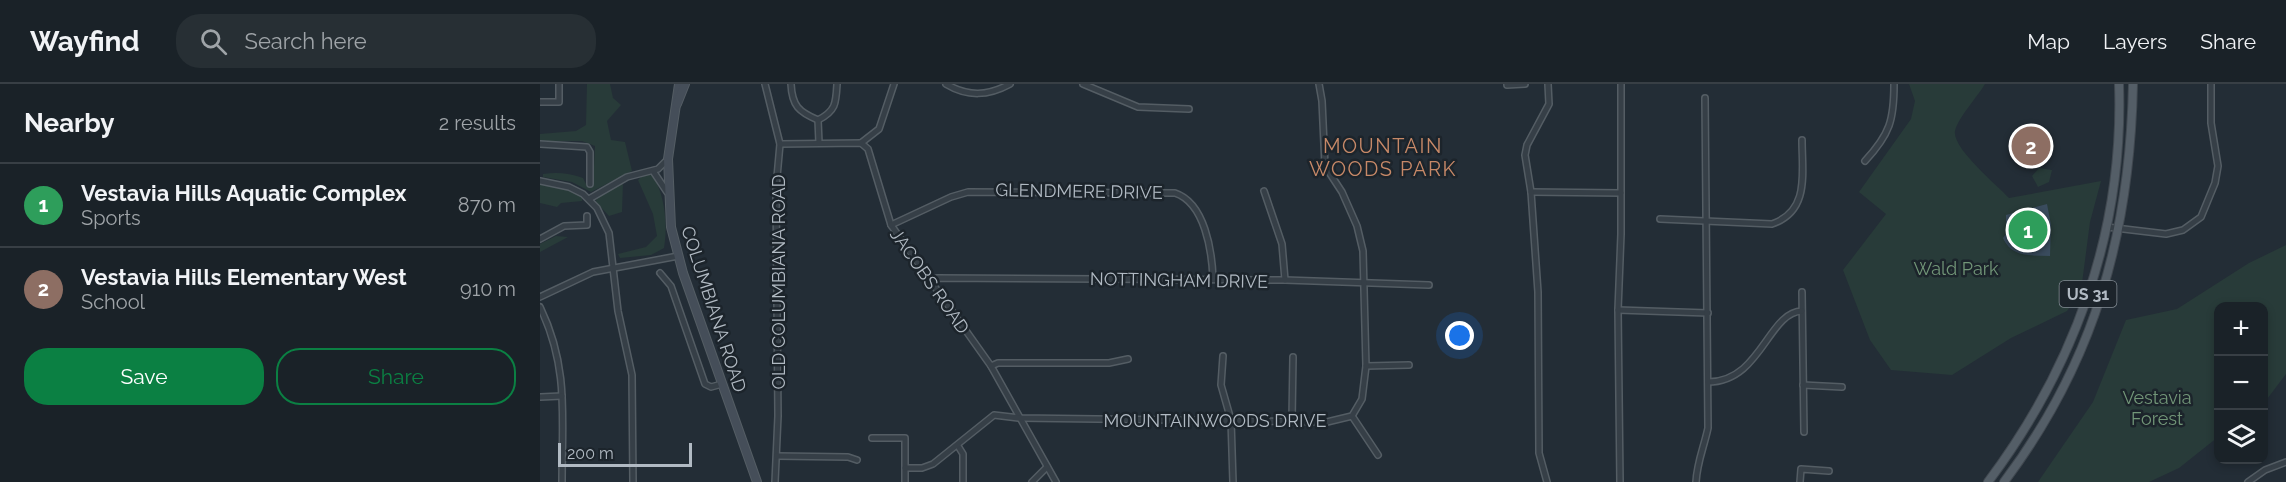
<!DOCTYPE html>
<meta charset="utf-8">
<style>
body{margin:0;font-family:Raleway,sans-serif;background:#272f34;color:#f1f3f6}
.controls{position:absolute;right:18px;bottom:18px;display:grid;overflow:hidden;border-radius:12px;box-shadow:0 3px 9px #0003}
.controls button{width:54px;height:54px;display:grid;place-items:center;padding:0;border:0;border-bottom:2px solid #383f45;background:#1a2228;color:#f1f3f6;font:30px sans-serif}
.scale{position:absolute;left:18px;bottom:15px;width:134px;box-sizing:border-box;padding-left:6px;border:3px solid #b1bac3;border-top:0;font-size:16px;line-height:21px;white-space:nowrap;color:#b1bac3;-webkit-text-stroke:4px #1c242b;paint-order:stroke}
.you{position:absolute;left:920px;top:252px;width:21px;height:21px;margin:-15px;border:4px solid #fff;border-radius:50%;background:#1a73e8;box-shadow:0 0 0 9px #1a73e833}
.badge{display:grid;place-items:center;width:39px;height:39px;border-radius:50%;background:#0b8043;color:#fff;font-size:20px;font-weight:700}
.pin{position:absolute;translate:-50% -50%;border:3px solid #fff;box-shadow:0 2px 6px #0006}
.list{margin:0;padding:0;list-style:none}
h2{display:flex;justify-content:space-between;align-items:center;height:78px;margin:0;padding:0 24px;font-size:26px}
h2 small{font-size:20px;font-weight:400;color:#9fa4a8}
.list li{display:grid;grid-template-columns:39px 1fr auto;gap:18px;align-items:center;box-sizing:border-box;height:84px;padding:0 24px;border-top:2px solid #383f45}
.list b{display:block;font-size:22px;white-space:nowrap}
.list p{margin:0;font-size:20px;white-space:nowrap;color:#9fa4a8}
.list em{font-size:20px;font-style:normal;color:#9fa4a8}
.actions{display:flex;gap:12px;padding:18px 24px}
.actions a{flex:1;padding:14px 0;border:2px solid #0b8043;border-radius:24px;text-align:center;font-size:21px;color:#0b8043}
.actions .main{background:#0b8043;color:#fff}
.icon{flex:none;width:33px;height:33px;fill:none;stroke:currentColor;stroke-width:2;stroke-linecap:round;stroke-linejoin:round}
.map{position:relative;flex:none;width:1746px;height:398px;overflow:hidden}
header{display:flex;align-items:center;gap:36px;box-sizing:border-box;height:84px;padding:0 30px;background:#1a2228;border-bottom:2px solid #383f45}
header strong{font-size:28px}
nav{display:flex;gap:33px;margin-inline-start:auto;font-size:21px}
.search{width:420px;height:54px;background:#272f34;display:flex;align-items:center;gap:15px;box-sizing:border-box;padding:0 21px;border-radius:24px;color:#9fa4a8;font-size:22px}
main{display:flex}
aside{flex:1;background:#1a2228}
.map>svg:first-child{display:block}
</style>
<header>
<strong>Wayfind</strong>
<div class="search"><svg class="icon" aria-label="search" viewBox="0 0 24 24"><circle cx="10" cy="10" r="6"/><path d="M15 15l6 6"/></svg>Search here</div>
<nav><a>Map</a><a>Layers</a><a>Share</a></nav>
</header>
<main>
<aside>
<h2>Nearby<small>2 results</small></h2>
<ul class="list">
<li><span class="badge" style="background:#2e9e5b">1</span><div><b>Vestavia Hills Aquatic Complex</b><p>Sports</p></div><em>870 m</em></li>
<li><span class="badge" style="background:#8d6e63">2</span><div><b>Vestavia Hills Elementary West</b><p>School</p></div><em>910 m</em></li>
</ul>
<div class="actions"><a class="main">Save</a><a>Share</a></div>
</aside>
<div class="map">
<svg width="1746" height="398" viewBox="0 0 1746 398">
<rect width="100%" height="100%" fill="#232d36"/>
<g fill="#283b39">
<path d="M47,0H70L73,14L81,21L67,37L71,56L85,58L92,87L51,108L32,98L3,93V90C17,88 29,89 43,94L47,102H53L55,62L42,57H0V50L36,47L46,41Z"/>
<path d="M1369,0H1445C1438,12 1418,34 1415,47C1412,64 1457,101 1469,114L1561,97L1550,138L1541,207L1527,227L1471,254L1412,291L1351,286L1330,256L1303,186L1346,130L1319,108L1371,35L1375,17Z"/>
<path d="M1499,84L1512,86L1509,98L1498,103L1492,92Z"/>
<path d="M103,91H112C125,109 128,142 124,164L111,171L80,174L78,170L106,163L117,152L113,130L98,96Z"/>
<path d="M83,98L82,128L69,132L56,118L57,111Z"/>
<path d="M0,99L28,106L42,113V117L21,119L17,123L0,119Z"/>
<path d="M16,152L28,153L0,168V160Z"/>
<path d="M1746,161V290L1724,319V222H1678V353L1639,384L1609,398H1498L1553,318L1586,236L1637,225L1709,179Z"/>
</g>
<path fill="#3a4c5e" d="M1507,120L1511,141L1510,172C1491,171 1472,174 1463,154L1466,150V131Z"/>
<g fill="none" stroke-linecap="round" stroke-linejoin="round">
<g stroke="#545d64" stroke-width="8">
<g id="street">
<path d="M225,0L240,60L236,104L238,332L235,398"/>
<path d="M251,0C252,22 259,28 278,36C296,27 296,19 297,0"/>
<path d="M406,0C428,13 448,12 470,0"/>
<path d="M543,0L598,23L649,25"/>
<path d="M967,1L985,0"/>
<path d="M0,18H19V0"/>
<path d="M278,36L279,59"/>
<path d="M321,59L339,45L354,0"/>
<path d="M0,60L47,63L50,68V100"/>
<path d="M240,60L321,59L328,65L351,141L451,282L516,398"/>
<path d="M1325,77C1350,50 1354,36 1354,0"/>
<path d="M113,87L127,108"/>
<path d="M0,97L29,103L43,110L57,124L69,149L78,227L92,291L93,398"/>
<path d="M724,107L742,160L745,196"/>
<path d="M991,108L1081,109"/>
<path d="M49,115L87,93L118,85L128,75"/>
<path d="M1120,135L1232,140C1270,127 1262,89 1262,56"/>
<path d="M351,141L411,113L428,108L635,109C665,119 672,167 673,195"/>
<path d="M1567,143L1626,150L1643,146L1661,133L1675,99L1678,82L1671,39V0"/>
<path d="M0,155L24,142L47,141V132"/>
<path d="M120,189L131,202L165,300L171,303L182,300"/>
<path d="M389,197L397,194L745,196L889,201"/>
<path d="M1262,208L1264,348"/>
<path d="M0,213L53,188L138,172"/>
<path d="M0,223C29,283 22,333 22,398"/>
<path d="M1078,226L1168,229"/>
<path d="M683,272L681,301L691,336L693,398"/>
<path d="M451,282L458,279H569L588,275"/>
<path d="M826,282L869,281"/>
<path d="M1168,298C1221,298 1228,228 1262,227"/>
<path d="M1263,301L1302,303"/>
<path d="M0,313L22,312"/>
<path d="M812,332L838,371"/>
<path d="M752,335L753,273"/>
<path d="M332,354H365V398"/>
<path d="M418,362L423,370V398"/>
<path d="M237,372L308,373L317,376"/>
<path d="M365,384H382L393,380L454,331L479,334L787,338L812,332L822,315L826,282L823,167L817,142L802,108L785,82L782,17L779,0"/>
<path d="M492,398L507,383"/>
<path d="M1007,398L999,369L998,208L991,108L985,71L987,61L1009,20L1008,0"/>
<path d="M1080,398L1078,226L1081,150V0"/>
<path d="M1156,398C1157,378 1164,363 1168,344L1165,14"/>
<path d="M1260,398L1261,385L1289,387"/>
<path d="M1708,398L1725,386L1746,378"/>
</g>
</g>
<g stroke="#545d64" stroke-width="10">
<g id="secondary">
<path d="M139,0L128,75L131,143L143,189L217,398"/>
<path d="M137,20L145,0"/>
</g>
</g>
<g stroke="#404850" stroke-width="10">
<g id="primary">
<path d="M1448,398C1535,282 1584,147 1579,0"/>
<path d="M1464,398C1555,277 1590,150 1593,0"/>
</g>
</g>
<use href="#street" stroke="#363f47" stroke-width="5"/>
<use href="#secondary" stroke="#454e59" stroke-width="8"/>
<use href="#primary" stroke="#545e67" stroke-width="8"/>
</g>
<g text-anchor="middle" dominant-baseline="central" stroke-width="5" stroke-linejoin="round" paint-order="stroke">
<rect fill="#1c242b" stroke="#848d95" stroke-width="1.5" x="1519.5" y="197" width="57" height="26" rx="4.5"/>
<g font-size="16" font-weight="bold" fill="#b1bac3">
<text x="1548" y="210">US 31</text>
</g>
<g font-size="18" fill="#b1bac3" stroke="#1c242b">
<text transform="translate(539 107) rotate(1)">GLENDMERE DRIVE</text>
<text transform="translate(639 196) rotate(1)">NOTTINGHAM DRIVE</text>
<text transform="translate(390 197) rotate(55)">JACOBS ROAD</text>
<text transform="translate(238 198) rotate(-90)">OLD COLUMBIANA ROAD</text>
<text transform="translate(174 225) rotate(72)">COLUMBIANA ROAD</text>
<text x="675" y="336">MOUNTAINWOODS DRIVE</text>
</g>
<g font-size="18" fill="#729678" stroke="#1c242b">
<text x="1416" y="184">Wald Park</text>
<text x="1617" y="313">Vestavia<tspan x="1617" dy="21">Forest</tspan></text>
</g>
<g font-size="20" letter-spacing="1.5" fill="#c78968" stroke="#1c242b">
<text x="843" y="62">MOUNTAIN<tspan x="843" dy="23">WOODS PARK</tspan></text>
</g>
</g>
</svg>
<div class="controls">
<button>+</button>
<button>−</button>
<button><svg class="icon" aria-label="layers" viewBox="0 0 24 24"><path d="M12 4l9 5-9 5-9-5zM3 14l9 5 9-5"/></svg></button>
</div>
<div class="scale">200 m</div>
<div class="you"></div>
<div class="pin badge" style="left:1488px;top:146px;background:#2e9e5b">1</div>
<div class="pin badge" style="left:1491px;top:62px;background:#8d6e63">2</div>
</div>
</main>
